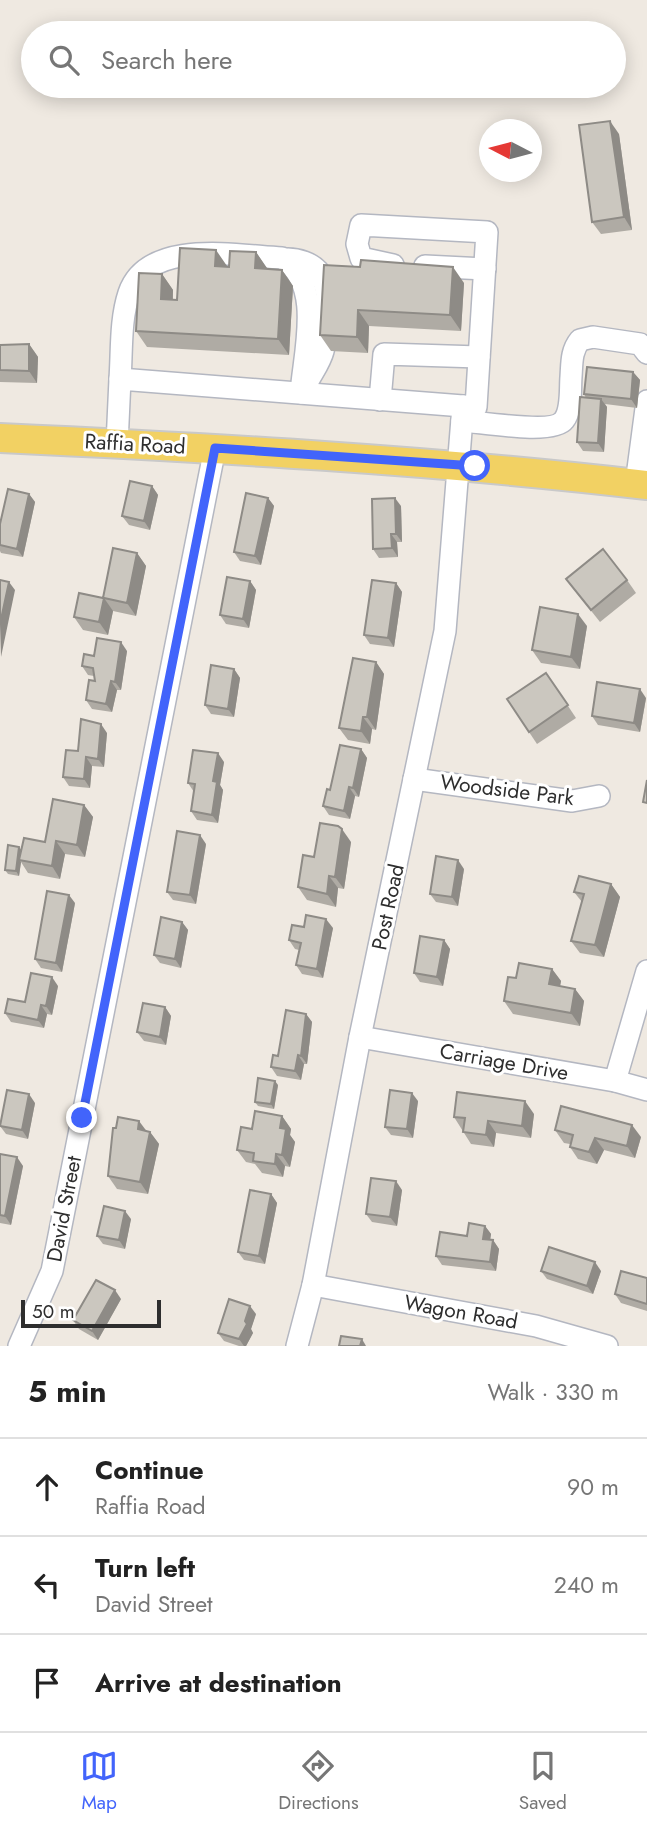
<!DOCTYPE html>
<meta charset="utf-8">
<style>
body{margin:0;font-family:Jost,sans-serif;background:#f2f2f2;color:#222}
.compass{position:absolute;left:479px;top:119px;width:63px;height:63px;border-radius:50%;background:#fff;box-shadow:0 4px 18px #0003;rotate:276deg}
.scale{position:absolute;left:21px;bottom:18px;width:140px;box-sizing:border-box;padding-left:7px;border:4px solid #2e2e2e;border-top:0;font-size:19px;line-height:24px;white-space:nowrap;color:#2e2e2e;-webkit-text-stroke:5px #fff;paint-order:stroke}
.stop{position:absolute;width:21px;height:21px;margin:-16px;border:5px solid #4264fb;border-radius:50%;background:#fff}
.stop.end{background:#4264fb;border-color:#fff;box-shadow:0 2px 7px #0008}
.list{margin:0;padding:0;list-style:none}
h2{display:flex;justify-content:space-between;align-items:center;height:91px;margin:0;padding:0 28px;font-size:30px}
h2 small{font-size:23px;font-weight:400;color:#767676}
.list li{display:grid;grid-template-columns:46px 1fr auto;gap:21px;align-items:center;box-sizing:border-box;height:98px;padding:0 28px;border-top:2px solid #e0e0e0}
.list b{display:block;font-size:26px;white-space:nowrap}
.list p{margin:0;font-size:23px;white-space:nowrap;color:#767676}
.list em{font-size:23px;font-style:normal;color:#767676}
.icon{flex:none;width:38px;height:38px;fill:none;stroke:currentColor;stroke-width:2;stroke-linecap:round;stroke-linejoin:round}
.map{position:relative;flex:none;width:647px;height:1346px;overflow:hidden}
.search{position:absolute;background:#fff;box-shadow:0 4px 18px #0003;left:21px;right:21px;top:21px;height:77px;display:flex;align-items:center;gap:18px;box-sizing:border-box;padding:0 24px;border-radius:38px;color:#767676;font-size:26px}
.sheet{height:385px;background:#fff}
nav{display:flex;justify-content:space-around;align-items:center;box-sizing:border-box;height:98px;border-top:2px solid #e0e0e0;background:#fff;font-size:19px;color:#767676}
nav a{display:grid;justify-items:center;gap:4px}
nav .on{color:#4264fb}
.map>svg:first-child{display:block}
</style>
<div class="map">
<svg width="647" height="1346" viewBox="0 0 647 1346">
<rect width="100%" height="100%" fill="#efe9e1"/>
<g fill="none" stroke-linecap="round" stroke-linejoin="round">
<g stroke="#b4b7c1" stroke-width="24">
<g id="minor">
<path d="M288,259C298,259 311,263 318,271C332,289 329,330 323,351C320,363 311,374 306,385"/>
<path d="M393,265L361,258L357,244L361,225L487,232L476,407L463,406"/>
<path d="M425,266L485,269"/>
<path d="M120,379C122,351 120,320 129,293C148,238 238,256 282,258C324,284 304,352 301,393"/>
<path d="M380,400L384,354L479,357"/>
<path d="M462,421C481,422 553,435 564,420C572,410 570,389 571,377C572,363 571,351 580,340L593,337L640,344L647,353"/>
<path d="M117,444L120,379L463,406L445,631L360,1037L313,1285L297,1346"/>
<path d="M636,484L647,401"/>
<path d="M414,779L572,801L599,796"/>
<path d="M360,1037L615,1081L647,1090"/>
<path d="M615,1081L647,971"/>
<path d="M313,1285L536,1326L607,1346"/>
<path d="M19,1346L52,1271L215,448"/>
</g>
</g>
<g stroke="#c9c9c9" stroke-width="32">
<path id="major" d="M0,438C216,448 432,460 647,485"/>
</g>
<use href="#minor" stroke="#fff" stroke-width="21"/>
<use href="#major" stroke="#f2d163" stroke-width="28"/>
</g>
<g fill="#afaba4">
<path d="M619,134L632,230L601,234L592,222Z"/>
<path d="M256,252L267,269L282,270L293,286L289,355L147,347L136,331L162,274L173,290V300H177L227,267H229Z"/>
<path d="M324,265L464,283L461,331L369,326L368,353L331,351L320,335Z"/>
<path d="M29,344L38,357L37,383L0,382V345Z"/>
<path d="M633,372L640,380L637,408L605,404L607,407L604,452L583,451L577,442L586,398L584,394Z"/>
<path d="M152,486L158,495L150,530L129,525L122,516Z"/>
<path d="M29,494L35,502L23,557L1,553L0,551V524Z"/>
<path d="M268,498L274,506L261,565L240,561L234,552Z"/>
<path d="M401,506L402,542H397L398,557L379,558L373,549Z"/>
<path d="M137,553L146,566L136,616L113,611L108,635L83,630L74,617L103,598Z"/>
<path d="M566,579L627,580L636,593L600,622Z"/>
<path d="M250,581L256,590L249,628L226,624L220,615Z"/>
<path d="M396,583L402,592L394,647L370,644L364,635Z"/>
<path d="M587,626L580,669L541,663L532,650Z"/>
<path d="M127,651L121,690H117L112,712L92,709L86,700L95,681L94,676L88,675L82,666Z"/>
<path d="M376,662L384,674L376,730L372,729L370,744L348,740L339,728Z"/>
<path d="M234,669L240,678L234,717L211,714L205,705Z"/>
<path d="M546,673L576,718L537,744L507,699Z"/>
<path d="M646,698L640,732L598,725L592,716Z"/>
<path d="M107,733L104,767L92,766L90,788L69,786L63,777L78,751Z"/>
<path d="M361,749L367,758L359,797L355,796L350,819L329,815L323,806L330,790Z"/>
<path d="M224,762L220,785L223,790L218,823L197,820L191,811L194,792L188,783Z"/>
<path d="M84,805L93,817L85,857L65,854L60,879L28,873L21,862L19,876L8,874L5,870L19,847L21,850L45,842Z"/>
<path d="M351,842L344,889L338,888L336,907L307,900L298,887L314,857Z"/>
<path d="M206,844L196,904L173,900L167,892Z"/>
<path d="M464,869L458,906L436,902L430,894Z"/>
<path d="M611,884L620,897L604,957L580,953L571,941L582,902L574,892Z"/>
<path d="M75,903L62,972L41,968L35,959Z"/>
<path d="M182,922L188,930L181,968L160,963L154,955Z"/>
<path d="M304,927L333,928L323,978L302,974L296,965L299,950L295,949L289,940Z"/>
<path d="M444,940L450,949L443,986L420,982L414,973Z"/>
<path d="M552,969L561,981L560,986L575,989L584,1001L580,1026L513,1014L504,1001L516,978Z"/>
<path d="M58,986L52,1015L47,1014L44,1028L11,1022L5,1013Z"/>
<path d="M165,1007L171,1016L166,1045L144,1041L137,1032Z"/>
<path d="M306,1014L312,1022L307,1064H304L301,1080L277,1076L271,1067Z"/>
<path d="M278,1085L274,1109L258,1106L255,1102Z"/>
<path d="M418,1101L413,1138L391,1135L385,1127Z"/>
<path d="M35,1103L28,1139L6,1134L0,1126Z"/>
<path d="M534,1114L531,1138L496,1133L494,1147L471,1144L454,1117Z"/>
<path d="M282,1116L291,1129L290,1135L295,1142L290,1167L285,1166L283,1177L262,1173L255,1164L246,1162L237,1150L252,1129Z"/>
<path d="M555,1130L641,1137L635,1158L604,1150L597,1164L578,1159L570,1147V1144L564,1143Z"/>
<path d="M146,1131L150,1132L159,1144L148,1194L117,1189L108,1176Z"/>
<path d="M0,1154L23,1166L11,1225L0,1223Z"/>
<path d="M402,1190L397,1226L372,1222L366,1214Z"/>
<path d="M271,1194L277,1203L265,1264L244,1260L238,1252Z"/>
<path d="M131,1219L125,1249L103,1244L97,1236Z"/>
<path d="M485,1226L491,1234L490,1240H493L499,1249L496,1271L442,1265L436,1256Z"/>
<path d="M541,1271H601L593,1294L547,1279Z"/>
<path d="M647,1278V1311L621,1303L615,1294Z"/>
<path d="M121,1299L98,1340L79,1329L73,1320Z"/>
<path d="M256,1314L251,1329L253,1333L246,1346H239L224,1341L218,1333Z"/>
</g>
<g fill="#8e8b86">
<path d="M610,121L619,134L632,230L624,217Z"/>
<path d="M216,250L227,266L226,282L215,266Z"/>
<path d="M256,252L267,268L266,284L255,268Z"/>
<path d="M453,267L464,283L461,331L450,315Z"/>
<path d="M282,270L293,286L289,355L278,339Z"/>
<path d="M162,274L173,290L172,315L161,299Z"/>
<path d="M358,310L369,326L368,353L357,337Z"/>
<path d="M29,344L38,357L37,383L29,371Z"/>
<path d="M633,372L640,380L637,408L631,399Z"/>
<path d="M601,399L607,407L604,452L598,443Z"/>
<path d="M152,486L158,495L150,530L144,521Z"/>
<path d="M29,494L35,502L23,557L17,549Z"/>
<path d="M268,498L274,506L261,565L255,556Z"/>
<path d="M395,498L401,506L402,542L396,534Z"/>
<path d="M391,534L397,542L398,557L392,548Z"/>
<path d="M137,553L146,566L136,616L127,603Z"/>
<path d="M250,581L256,590L249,628L243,619Z"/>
<path d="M9,582L15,590L1,657L0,624Z"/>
<path d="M396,583L402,592L394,647L388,638Z"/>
<path d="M104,598L113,611L108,635L99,622Z"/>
<path d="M578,614L587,626L580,669L571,657Z"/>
<path d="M121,642L127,651L121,690L115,682Z"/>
<path d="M376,662L384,674L376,730L367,717Z"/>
<path d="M234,669L240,678L234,717L228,709Z"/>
<path d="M111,681L117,690L112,712L106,704Z"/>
<path d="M640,689L646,698L640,732L634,723Z"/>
<path d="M363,717L372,729L370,744L361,731Z"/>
<path d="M101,724L107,733L104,767L98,759Z"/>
<path d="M361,749L367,758L359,797L353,788Z"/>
<path d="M218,753L224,762L220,785L223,790L218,823L212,815L213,781Z"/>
<path d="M86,757L92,766L90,788L84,779Z"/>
<path d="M349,787L355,796L350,819L344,811Z"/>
<path d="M84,805L93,817L85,857L77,845Z"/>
<path d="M342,829L351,842L344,889L335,877Z"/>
<path d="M200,835L206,844L196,904L190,895Z"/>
<path d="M56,841L65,854L60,879L52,866Z"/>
<path d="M19,847L22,851L19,860L21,862L19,876L16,871Z"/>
<path d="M458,860L464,869L458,906L452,897Z"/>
<path d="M329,876L338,888L336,907L327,894Z"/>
<path d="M611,884L620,897L604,957L595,945Z"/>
<path d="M69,895L75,903L62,972L56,963Z"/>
<path d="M326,919L333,928L323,978L317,969Z"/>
<path d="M182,922L188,930L181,968L175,959Z"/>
<path d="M444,940L450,949L443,986L437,977Z"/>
<path d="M552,969L561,981L558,997L549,984Z"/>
<path d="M52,977L58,986L52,1015L46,1006Z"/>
<path d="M575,989L584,1001L580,1026L571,1013Z"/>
<path d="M41,1005L47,1014L44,1028L38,1020Z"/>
<path d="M165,1007L171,1016L166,1045L160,1037Z"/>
<path d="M306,1014L312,1022L307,1064L301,1056Z"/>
<path d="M298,1055L304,1064L301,1080L295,1071Z"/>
<path d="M275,1081L278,1085L274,1109L271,1104Z"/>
<path d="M412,1093L418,1101L413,1138L407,1129Z"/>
<path d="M29,1094L35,1103L28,1139L22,1130Z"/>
<path d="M525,1101L534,1114L531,1138L522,1126Z"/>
<path d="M282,1116L291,1129L290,1135L295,1142L290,1167L282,1155L280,1128Z"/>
<path d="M139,1121L148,1133L138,1129Z"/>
<path d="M488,1121L496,1133L494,1147L486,1135Z"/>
<path d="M632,1125L641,1137L635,1158L627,1146Z"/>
<path d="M150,1132L159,1144L148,1194L140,1182Z"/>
<path d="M595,1138L604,1150L597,1164L589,1152Z"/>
<path d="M276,1154L285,1166L283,1177L275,1164Z"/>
<path d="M17,1157L23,1166L11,1225L5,1216Z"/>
<path d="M396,1181L402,1190L397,1226L390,1217Z"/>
<path d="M271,1194L277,1203L265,1264L259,1256Z"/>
<path d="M125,1211L131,1219L125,1249L119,1240Z"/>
<path d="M485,1226L491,1234L489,1247L483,1239Z"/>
<path d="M493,1240L499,1249L496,1271L490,1262Z"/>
<path d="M595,1262L601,1271L593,1294L587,1286Z"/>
<path d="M115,1290L121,1299L98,1340L92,1331Z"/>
<path d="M250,1306L256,1314L251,1329L253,1333L246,1346H244L239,1339Z"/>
<path d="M362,1339L366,1346H360Z"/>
</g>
<g fill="#cbc7bf" stroke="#8e8b86" stroke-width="2">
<path d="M610,121L624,217L592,222L579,125Z"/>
<path d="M180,248L216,250L215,266L229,267L230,251L256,252L255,268L282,270L278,339L136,331L139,273L162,274L161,299L177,300Z"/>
<path d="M361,260L453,267L450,315L358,310L357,337L320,335L324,265L360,267Z"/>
<path d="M29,344V371L0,370V345Z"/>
<path d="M587,367L633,372L631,399L584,394Z"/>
<path d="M580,397L601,399L598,443L577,442Z"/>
<path d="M130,481L152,486L144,521L122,516Z"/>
<path d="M8,489L29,494L17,549L0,545V524Z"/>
<path d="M246,493L268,498L255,556L234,552Z"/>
<path d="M395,498L396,534H391L392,548L373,549L372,499Z"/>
<path d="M113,548L137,553L127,603L104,598L99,622L74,617L79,593L103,598Z"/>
<path d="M603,549L627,580L591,610L566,579Z"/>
<path d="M227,577L250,581L243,619L220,615Z"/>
<path d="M0,580L9,582L0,624Z"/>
<path d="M372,580L396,583L388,638L364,635Z"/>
<path d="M540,607L578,614L571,657L532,650Z"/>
<path d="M97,638L121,642L115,682L111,681L106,704L86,700L89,680L95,681L93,668L82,666L84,654L94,656Z"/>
<path d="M353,658L376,662L367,717H363L361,731L339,728Z"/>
<path d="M211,665L234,669L228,709L205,705Z"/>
<path d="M546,673L568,705L529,732L507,699Z"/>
<path d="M597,682L640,689L634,723L592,716Z"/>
<path d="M81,719L101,724L98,759L86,757L84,779L63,777L66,750L78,751Z"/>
<path d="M340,745L361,749L353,788L349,787L344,811L323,806L327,789L330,790Z"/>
<path d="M193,750L218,753L213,781L217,782L212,815L191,811L195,784L188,783Z"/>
<path d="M647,780V803L643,802Z"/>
<path d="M53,799L84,805L77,845L56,841L52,866L19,860L24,838L45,842Z"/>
<path d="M320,823L338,826L342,829L335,877L329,876L327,894L298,887L303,855L314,857Z"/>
<path d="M177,831L200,835L190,895L167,892Z"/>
<path d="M8,845L19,847L16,871L5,870Z"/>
<path d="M436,856L458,860L452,897L430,894Z"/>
<path d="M579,876L611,884L595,945L571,941L584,894L574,892Z"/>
<path d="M47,891L69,895L56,963L35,959Z"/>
<path d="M306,915L326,919L317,969L296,965L301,943L289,940L292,925L304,927Z"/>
<path d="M161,917L182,922L175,959L154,955Z"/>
<path d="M420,936L444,940L437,977L414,973Z"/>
<path d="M519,963L552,969L549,984L575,989L571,1013L504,1001L508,977L516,978Z"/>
<path d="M31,973L52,977L46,1006L41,1005L38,1020L5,1013L8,999L25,1002Z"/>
<path d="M143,1003L165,1007L160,1037L137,1032Z"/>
<path d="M286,1010L306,1014L301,1056L298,1055L295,1071L271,1067L273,1055L278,1056Z"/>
<path d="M258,1078L275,1081L271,1104L255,1102Z"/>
<path d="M7,1090L29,1094L22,1130L0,1126Z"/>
<path d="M390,1090L412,1093L407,1129L385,1127Z"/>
<path d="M457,1092L525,1101L522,1126L488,1121L486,1135L463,1132L465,1118L454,1117Z"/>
<path d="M561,1106L632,1125L627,1146L595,1138L589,1152L570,1147L573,1135L555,1130Z"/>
<path d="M255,1111L282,1116L280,1128L286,1129L282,1155L276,1154L275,1164L253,1161L254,1153L237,1150L241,1127L252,1129Z"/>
<path d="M118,1117L139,1121L138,1129L150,1132L140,1182L108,1176L113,1128H116Z"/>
<path d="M0,1154L17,1157L5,1216L0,1215Z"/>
<path d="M371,1178L396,1181L390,1217L366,1214Z"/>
<path d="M250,1190L271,1194L259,1256L238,1252Z"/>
<path d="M104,1206L125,1211L119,1240L97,1236Z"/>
<path d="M469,1223L485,1226L483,1239L493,1240L490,1262L436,1256L440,1232L467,1236Z"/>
<path d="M549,1247L595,1262L587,1286L541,1271Z"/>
<path d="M621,1271L647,1278V1304L615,1294Z"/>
<path d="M96,1280L115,1290L92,1331L73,1320Z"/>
<path d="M229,1299L250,1306L245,1321L247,1324L239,1339L218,1333Z"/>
<path d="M341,1336L362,1339L360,1346H339Z"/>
</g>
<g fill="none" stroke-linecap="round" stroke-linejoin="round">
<path stroke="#4264fb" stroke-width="9" d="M82,1118L215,448L475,466"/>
</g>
<g text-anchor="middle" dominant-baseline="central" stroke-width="6" stroke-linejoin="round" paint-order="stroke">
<g font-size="21" fill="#2e2e2e" stroke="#fff">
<text transform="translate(135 444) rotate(3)">Raffia Road</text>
<text transform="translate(507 790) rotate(7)">Woodside Park</text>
<text transform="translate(388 907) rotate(-78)">Post Road</text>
<text transform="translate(504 1062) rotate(10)">Carriage Drive</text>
<text transform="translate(64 1209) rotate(-79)">David Street</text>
<text transform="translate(461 1312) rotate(10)">Wagon Road</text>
</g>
</g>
</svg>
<svg class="compass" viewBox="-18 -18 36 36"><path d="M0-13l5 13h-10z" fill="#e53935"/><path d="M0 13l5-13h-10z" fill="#767676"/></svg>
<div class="scale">50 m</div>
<div class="stop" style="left:475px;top:466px"></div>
<div class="stop end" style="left:82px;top:1118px"></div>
<div class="search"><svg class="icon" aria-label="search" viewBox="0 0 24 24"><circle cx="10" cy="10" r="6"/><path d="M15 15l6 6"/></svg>Search here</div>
</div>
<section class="sheet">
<h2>5 min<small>Walk · 330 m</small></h2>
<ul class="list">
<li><svg class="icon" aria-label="ahead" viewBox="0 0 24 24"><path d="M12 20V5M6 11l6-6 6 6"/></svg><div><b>Continue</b><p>Raffia Road</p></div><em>90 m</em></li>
<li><svg class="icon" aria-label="left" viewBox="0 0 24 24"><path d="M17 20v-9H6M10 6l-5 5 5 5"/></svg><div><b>Turn left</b><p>David Street</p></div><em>240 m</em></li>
<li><svg class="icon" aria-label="arrive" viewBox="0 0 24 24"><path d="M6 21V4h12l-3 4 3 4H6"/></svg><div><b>Arrive at destination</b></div></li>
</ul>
</section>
<nav>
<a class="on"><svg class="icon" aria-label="map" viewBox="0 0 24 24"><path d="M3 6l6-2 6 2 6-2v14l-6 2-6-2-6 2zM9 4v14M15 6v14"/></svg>Map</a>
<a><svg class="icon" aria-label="directions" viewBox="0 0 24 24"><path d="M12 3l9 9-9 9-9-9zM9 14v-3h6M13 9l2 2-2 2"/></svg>Directions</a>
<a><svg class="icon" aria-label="saved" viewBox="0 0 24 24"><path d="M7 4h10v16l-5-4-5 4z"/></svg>Saved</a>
</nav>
